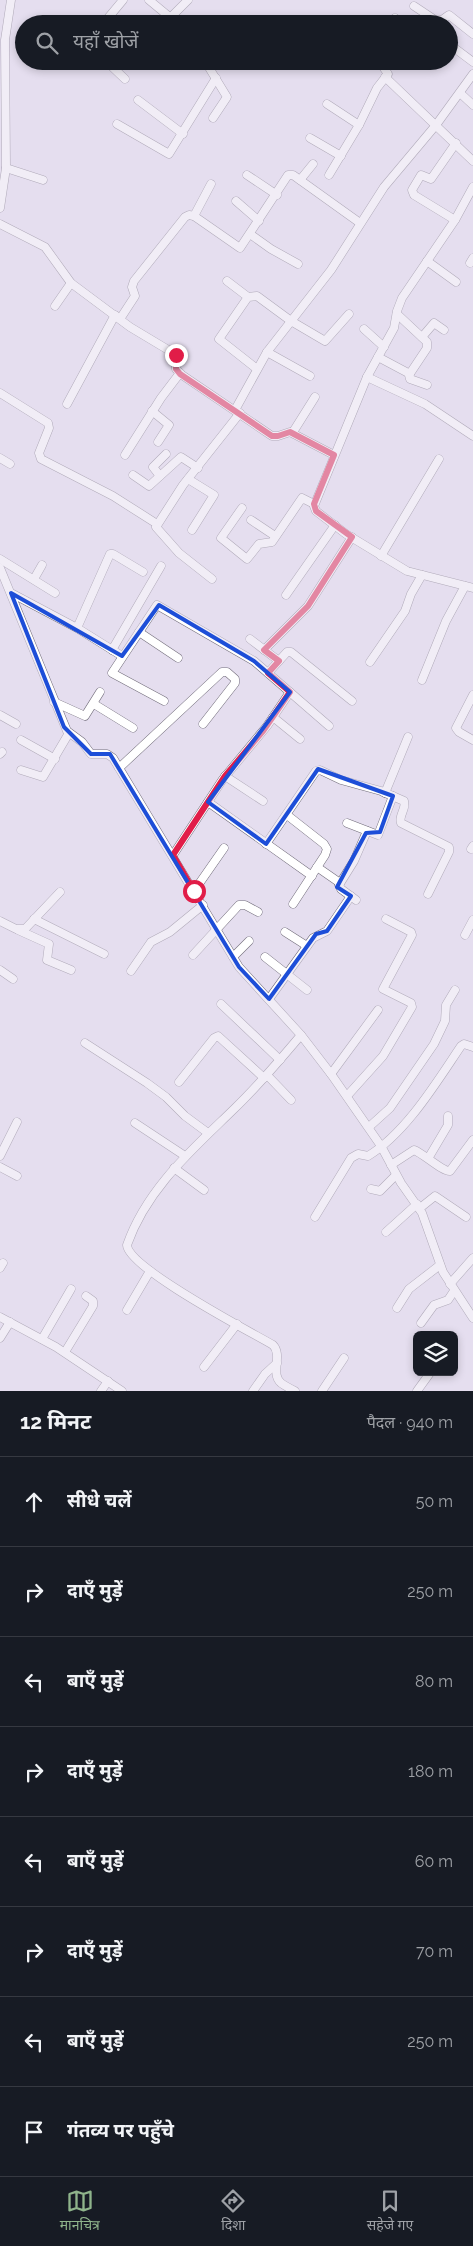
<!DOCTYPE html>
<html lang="hi">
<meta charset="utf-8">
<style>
body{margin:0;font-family:Raleway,"Noto Sans Devanagari",sans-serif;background:#242831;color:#f1f3f6}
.controls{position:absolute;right:15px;bottom:15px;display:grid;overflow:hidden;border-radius:8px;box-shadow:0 2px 8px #0003}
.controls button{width:45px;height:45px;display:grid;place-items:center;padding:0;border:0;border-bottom:1px solid #363941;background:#171b24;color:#f1f3f6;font:25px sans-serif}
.stop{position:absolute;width:15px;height:15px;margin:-11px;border:4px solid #e11d48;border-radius:50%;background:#fff}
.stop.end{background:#e11d48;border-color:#fff;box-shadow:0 1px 5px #0008}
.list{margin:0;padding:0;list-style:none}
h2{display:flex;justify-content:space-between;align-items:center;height:65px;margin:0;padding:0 20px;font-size:21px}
h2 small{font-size:16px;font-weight:400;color:#9ea1a6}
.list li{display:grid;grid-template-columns:32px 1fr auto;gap:15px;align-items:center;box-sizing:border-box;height:90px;padding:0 20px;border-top:1px solid #363941}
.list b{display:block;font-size:19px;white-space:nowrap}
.list em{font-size:16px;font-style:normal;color:#9ea1a6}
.icon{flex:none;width:28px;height:28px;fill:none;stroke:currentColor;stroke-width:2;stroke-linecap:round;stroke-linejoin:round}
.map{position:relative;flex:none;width:473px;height:1391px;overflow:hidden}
.search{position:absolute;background:#171b24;box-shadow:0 2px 8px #0003;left:15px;right:15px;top:15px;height:55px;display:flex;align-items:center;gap:12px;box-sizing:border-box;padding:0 18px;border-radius:28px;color:#9ea1a6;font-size:19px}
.sheet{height:785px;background:#171b24}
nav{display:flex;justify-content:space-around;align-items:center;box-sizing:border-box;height:70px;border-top:1px solid #363941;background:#171b24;font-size:14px;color:#9ea1a6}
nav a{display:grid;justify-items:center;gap:2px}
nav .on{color:#8fb48b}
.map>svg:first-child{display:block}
</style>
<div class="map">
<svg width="473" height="1391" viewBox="0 0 473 1391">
<rect width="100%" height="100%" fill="#e5deef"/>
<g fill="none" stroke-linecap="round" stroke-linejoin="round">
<g stroke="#716c7a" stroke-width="9">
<g id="minor">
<path d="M149,0L178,24"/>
<path d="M414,6L435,20H442L449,15L473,34"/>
<path d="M171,17L188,0"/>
<path d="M103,24L123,0"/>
<path d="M389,24L395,18"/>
<path d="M449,44L473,62"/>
<path d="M106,61L125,79"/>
<path d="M205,61L227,97L213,118"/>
<path d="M385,77L473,161"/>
<path d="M460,93L473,105"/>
<path d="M138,100L183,134"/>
<path d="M327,104L359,125"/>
<path d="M117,124L169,154L216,78"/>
<path d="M310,138L341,156"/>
<path d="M6,168L43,180"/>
<path d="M247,175L277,195"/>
<path d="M329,175L359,125L377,88L388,74L379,61"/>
<path d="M300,180L313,164"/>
<path d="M473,187L455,220L402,298L397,311L394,328L367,377L314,506L316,511L346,534L407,571L473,588"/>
<path d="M236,201L259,221"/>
<path d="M0,208L6,168L5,40L11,0"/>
<path d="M194,216L211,184"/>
<path d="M455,220L414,195L412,190L421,175L431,179L456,143"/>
<path d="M0,224L45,247L71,283L130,327L175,354L176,369L182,375L272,436H278L290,432L334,455"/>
<path d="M250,234L271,249L298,264"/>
<path d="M427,261L456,282"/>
<path d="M470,263L473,258"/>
<path d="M227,281L248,297"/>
<path d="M55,306L71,283"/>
<path d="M397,314L427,342V348L409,375L410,379L427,385"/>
<path d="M120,319L135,296L132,287L134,281L185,217L189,215L194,216L240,248L288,175H293L360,223"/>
<path d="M364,329L384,347"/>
<path d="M422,337L434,323L444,330"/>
<path d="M267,352L310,376"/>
<path d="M378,357L410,374"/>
<path d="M257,369L219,339L248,297L257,296L291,321L325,341L349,314"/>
<path d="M367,377L425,404L473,436"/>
<path d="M0,393L48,423L49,428L39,453L41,459L113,496L157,524"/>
<path d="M67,404L115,315"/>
<path d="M235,410L267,352L331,270L384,187L436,125L473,74"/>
<path d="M152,411L169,425L158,442"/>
<path d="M293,432L315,397"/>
<path d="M125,455L161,398L180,373"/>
<path d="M0,458L10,464"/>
<path d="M133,475L149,486L181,457L198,468"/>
<path d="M160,476L153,467L166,454"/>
<path d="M188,479L214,495L192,530"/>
<path d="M242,508L221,538L247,559L259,544L272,542L302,498L314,504"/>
<path d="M251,520L275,536"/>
<path d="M381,556L439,459"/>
<path d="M0,559L55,593"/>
<path d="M0,568L67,731L82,742L91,754H107L113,758L239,967L301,1035L331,1074L381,1146L401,1183L422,1213L443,1272L473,1318"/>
<path d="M34,579L42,565"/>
<path d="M212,579L179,553L156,527L183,485L240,413"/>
<path d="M11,593L77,628L122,656"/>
<path d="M286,595L335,525"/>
<path d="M77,628L110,554H113L143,572"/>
<path d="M139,632L178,658"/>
<path d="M250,639L279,661"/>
<path d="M112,650L161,566"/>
<path d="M264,650L308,606L352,537"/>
<path d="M370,662L405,611L411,594L422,575"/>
<path d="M268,673L287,652H291L352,701"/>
<path d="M422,680L446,621L465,586"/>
<path d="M473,695L456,728L459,732L473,740"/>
<path d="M164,701L112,673L157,605L254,661L329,726"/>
<path d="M54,702L85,716L100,692"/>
<path d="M94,704L133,728"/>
<path d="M0,715L16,724"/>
<path d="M273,717L300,739"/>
<path d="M21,740L55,759"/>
<path d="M0,754L2,752"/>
<path d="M119,768L222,672H227L235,679V683L203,724"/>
<path d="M21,770L43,777L69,733"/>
<path d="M225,776L263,801"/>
<path d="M385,793L408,737"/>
<path d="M208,802L312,876"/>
<path d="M287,815L324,844L327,849L325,855L293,904"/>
<path d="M347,823L378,835L393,796"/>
<path d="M266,844L316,771L320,770L341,780L381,791L404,801C407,808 398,816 401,823L449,847V852L428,894"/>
<path d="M471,849L473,846"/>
<path d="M173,855L223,779L267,726L290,692"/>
<path d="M317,867L340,883"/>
<path d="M194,891L224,848"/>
<path d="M356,900L341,889L339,885L354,861L367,831"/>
<path d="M34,919L104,954"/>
<path d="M0,921L16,929H25L60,892"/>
<path d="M18,930L49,944L47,960L71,970"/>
<path d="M285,932L307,946"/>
<path d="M465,935L473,920"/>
<path d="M193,955L239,905H245L258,912"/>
<path d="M233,957L249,941"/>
<path d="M265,957L307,990"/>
<path d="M0,970L13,979"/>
<path d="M131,971L151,942L170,932L203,905"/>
<path d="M269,999L313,938L327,931L351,896"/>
<path d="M221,1004L280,1060"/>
<path d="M85,1043L147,1083L166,1097L185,1116L208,1133"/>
<path d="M331,1074L378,1010"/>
<path d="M267,1075L291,1100"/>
<path d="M179,1082L214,1038L218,1036L264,1078"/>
<path d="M347,1096L383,1056L412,1007L411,1003L383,989L412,935L411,932L386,919"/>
<path d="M135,1123L185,1156"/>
<path d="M369,1127L390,1108L434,1044L445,1021L446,1005L455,990"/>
<path d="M0,1156L17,1122"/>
<path d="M429,1157L448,1125V1116"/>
<path d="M391,1165L414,1150C424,1154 443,1172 450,1171L473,1140"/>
<path d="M0,1167L17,1176"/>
<path d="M174,1168L204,1190"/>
<path d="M371,1189L380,1191L396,1175"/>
<path d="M420,1208L435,1196L466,1217"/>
<path d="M315,1217L351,1158L358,1154L368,1156C406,1133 436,1083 461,1046L464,1044L473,1047"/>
<path d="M386,1232L417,1204"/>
<path d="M0,1268L3,1263"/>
<path d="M450,1284L473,1258"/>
<path d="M397,1308L409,1289L440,1265"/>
<path d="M127,1310L150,1271"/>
<path d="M0,1317L56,1347L122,1391"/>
<path d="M421,1323L434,1305L448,1300L454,1291"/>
<path d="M0,1338L10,1322"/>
<path d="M42,1339L71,1289"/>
<path d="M65,1352L93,1306V1301L86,1296"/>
<path d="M204,1367L237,1324"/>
<path d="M101,1391L108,1381"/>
<path d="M253,1391L265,1374L277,1363"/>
<path d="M295,1391C291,1389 285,1386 281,1383C270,1374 283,1355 273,1345C249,1331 128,1268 127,1245C147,1188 193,1149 234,1109C258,1086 280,1060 301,1035"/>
<path d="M322,1391L344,1358"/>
<path d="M417,1391L430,1373"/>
</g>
</g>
<use href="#minor" stroke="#fff" stroke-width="8"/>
</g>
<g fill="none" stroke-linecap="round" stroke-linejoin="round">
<path stroke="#e11d48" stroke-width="6" d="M176,355V369L180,374L272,436H278L290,432L334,455L314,504L316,511L352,537L308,606L264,650L279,661L268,673L290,692L263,731L225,776L173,855L194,891"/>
</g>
<path d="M0 0H473V1391H0ZM11,593L122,656L159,605L254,661L290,692L208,802L266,844L318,769L393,796L380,832L366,833L337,887L351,896L327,931L316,934L269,999L239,967L110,754H91L64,727Z" fill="#e5deef" fill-opacity=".55" fill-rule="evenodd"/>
<path fill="none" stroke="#1d4ed8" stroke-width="4" stroke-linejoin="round" d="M11,593L122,656L159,605L254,661L290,692L208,802L266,844L318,769L393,796L380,832L366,833L337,887L351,896L327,931L316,934L269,999L239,967L110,754H91L64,727Z"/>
</svg>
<div class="controls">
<button><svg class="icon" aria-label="layers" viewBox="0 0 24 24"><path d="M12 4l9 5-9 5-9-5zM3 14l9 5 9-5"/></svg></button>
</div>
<div class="stop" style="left:194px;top:891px"></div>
<div class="stop end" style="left:176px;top:355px"></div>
<div class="search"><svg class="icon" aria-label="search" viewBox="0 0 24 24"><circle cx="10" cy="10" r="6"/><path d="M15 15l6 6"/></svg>यहाँ खोजें</div>
</div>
<section class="sheet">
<h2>12 मिनट<small>पैदल · 940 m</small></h2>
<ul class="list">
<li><svg class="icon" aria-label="ahead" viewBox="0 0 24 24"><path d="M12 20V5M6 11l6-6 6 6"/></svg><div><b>सीधे चलें</b></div><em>50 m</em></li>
<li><svg class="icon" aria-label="right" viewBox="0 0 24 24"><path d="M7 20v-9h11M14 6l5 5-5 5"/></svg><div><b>दाएँ मुड़ें</b></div><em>250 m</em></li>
<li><svg class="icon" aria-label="left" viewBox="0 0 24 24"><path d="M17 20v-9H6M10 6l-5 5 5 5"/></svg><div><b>बाएँ मुड़ें</b></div><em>80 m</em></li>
<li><svg class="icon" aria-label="right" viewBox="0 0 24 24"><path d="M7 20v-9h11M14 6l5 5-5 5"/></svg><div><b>दाएँ मुड़ें</b></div><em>180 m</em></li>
<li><svg class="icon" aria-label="left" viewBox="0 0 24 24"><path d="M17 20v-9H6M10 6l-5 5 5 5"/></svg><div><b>बाएँ मुड़ें</b></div><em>60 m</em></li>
<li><svg class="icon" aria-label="right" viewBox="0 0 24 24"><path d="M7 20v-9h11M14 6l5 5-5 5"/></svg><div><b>दाएँ मुड़ें</b></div><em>70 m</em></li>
<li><svg class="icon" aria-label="left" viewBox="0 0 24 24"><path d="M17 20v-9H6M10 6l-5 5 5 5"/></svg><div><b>बाएँ मुड़ें</b></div><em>250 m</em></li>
<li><svg class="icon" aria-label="arrive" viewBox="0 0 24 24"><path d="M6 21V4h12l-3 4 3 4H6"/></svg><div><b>गंतव्य पर पहुँचे</b></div></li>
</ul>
</section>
<nav>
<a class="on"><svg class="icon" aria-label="map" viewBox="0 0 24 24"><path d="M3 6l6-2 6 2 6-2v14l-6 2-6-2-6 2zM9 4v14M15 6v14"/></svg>मानचित्र</a>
<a><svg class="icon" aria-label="directions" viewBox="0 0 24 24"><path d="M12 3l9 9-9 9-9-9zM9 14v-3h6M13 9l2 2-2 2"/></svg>दिशा</a>
<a><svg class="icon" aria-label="saved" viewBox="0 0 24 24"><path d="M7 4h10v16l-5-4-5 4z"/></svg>सहेजे गए</a>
</nav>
